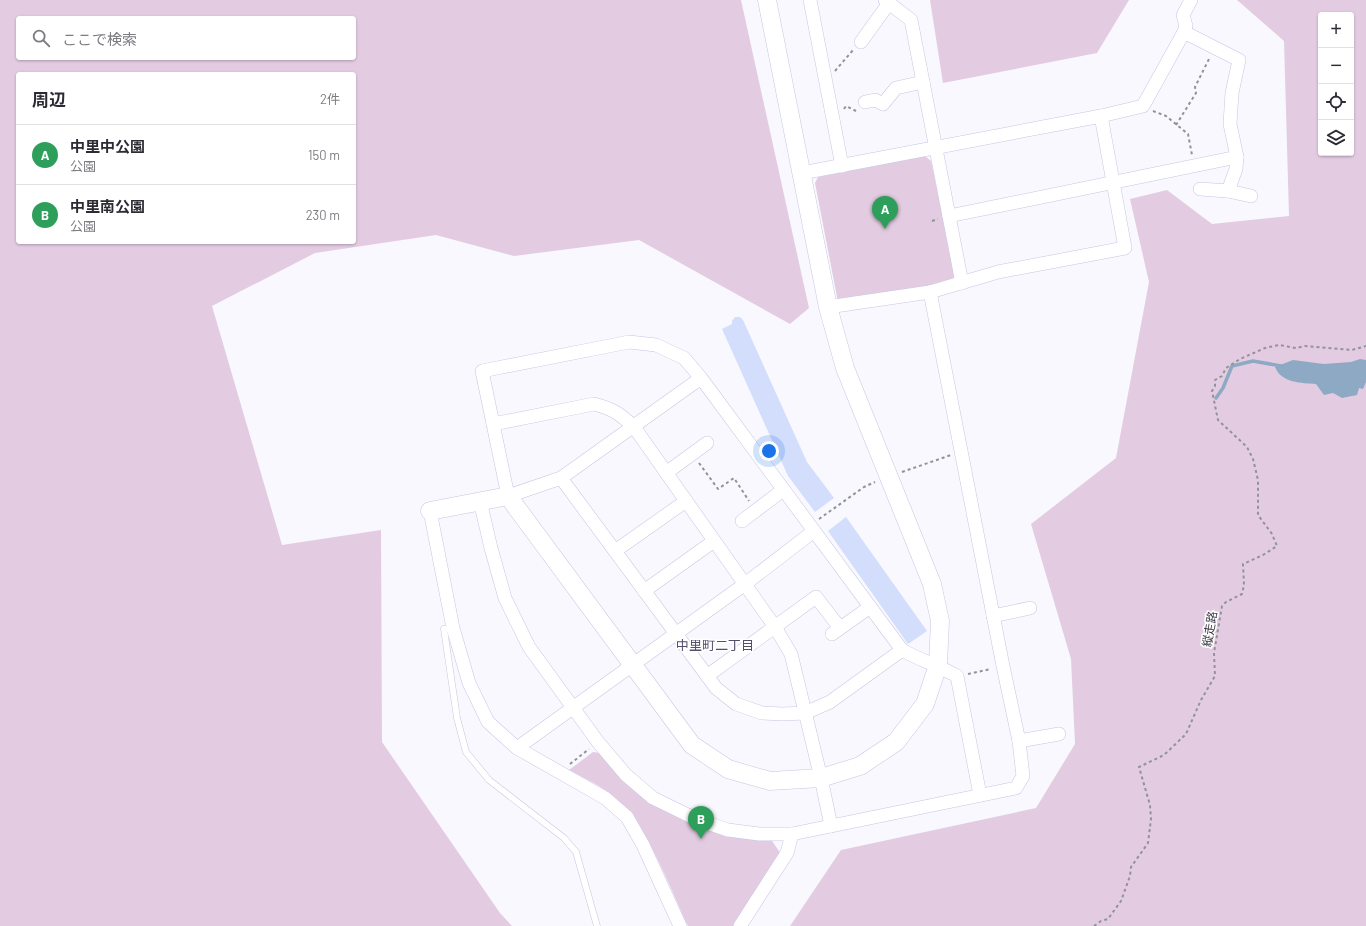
<!DOCTYPE html>
<html lang="ja">
<meta charset="utf-8">
<style>
body{margin:0;font-family:Barlow,"Noto Sans JP",sans-serif;background:#f7f7f7;color:#2b2b33}
.controls{position:absolute;right:12px;top:12px;display:grid;overflow:hidden;border-radius:4px;box-shadow:0 1px 3px #0004}
.controls button{width:36px;height:36px;display:grid;place-items:center;padding:0;border:0;border-bottom:1px solid #e1e1e2;background:#fff;color:#2b2b33;font:20px sans-serif}
.you{position:absolute;left:769px;top:451px;width:14px;height:14px;margin:-10px;border:3px solid #fff;border-radius:50%;background:#1a73e8;box-shadow:0 0 0 6px #1a73e833}
.badge{display:grid;place-items:center;width:26px;height:26px;border-radius:50%;background:#111827;color:#fff;font-size:13px;font-weight:700}
.pin{position:absolute;translate:-50% -33px;filter:drop-shadow(0 1px 2px #0008)}
.pin::after{content:'';position:absolute;top:21px;width:14px;height:12px;background:inherit;clip-path:polygon(0 0,100% 0,50% 100%)}
.list{margin:0;padding:0;list-style:none}
h2{display:flex;justify-content:space-between;align-items:center;height:52px;margin:0;padding:0 16px;font-size:17px}
h2 small{font-size:13px;font-weight:400;color:#7c7c81}
.list li{display:grid;grid-template-columns:26px 1fr auto;gap:12px;align-items:center;box-sizing:border-box;height:60px;padding:0 16px;border-top:1px solid #e1e1e2}
.list b{display:block;font-size:15px;white-space:nowrap}
.list p{margin:0;font-size:13px;white-space:nowrap;color:#7c7c81}
.list em{font-size:13px;font-style:normal;color:#7c7c81}
.icon{flex:none;width:22px;height:22px;fill:none;stroke:currentColor;stroke-width:2;stroke-linecap:round;stroke-linejoin:round}
.map{position:relative;flex:none;width:1366px;height:926px;overflow:hidden}
.search{position:absolute;background:#fff;box-shadow:0 1px 3px #0004;left:16px;top:16px;width:340px;height:44px;display:flex;align-items:center;gap:10px;box-sizing:border-box;padding:0 14px;border-radius:4px;color:#7c7c81;font-size:15px}
.panel{position:absolute;background:#fff;box-shadow:0 1px 3px #0004;left:16px;top:72px;width:340px;height:172px;border-radius:4px}
.map>svg:first-child{display:block}
</style>
<div class="map">
<svg width="1366" height="926" viewBox="0 0 1366 926">
<rect width="100%" height="100%" fill="#f8f8fe"/>
<g fill="#e3cce1" fill-rule="evenodd">
<path d="M0,0H741L809,308L790,324L639,240L514,256L436,235L315,253L212,306L282,545L381,530L382,742L500,913L512,926H0ZM18,18H354V58H18ZM18,74H354V242H18Z"/>
<path d="M930,0H1129L1097,53L943,83Z"/>
<path d="M1237,0H1366V926H790L841,850L1036,808L1075,744L1071,659L1031,524L1116,458L1149,282L1130,199L1167,190L1212,224L1289,216L1284,41ZM1321,15H1351V153H1321Z"/>
<path d="M925,156L931,161L955,275L951,282L838,302L815,183L818,177Z"/>
<path d="M593,752L600,753L651,802L770,838L781,854L735,926H688C669,886 645,818 609,793C597,784 582,777 569,770Z"/>
</g>
<path fill="#8da9c4" d="M1360,359L1366,360V382L1363,389L1359,388L1357,395L1342,398L1333,393L1324,395L1316,384C1302,383 1281,383 1275,367L1293,360L1324,364L1351,362Z"/>
<g fill="none" stroke-linecap="round" stroke-linejoin="round">
<path stroke="#8da9c4" stroke-width="3.5" d="M1216,398L1223,388L1232,366L1253,361L1281,366"/>
</g>
<g fill="#d2defb">
<path d="M735,317H740L743,320L807,462L834,498L815,512L788,476L722,329L732,324V321Z"/>
<path d="M846,517L927,631L908,644L828,531Z"/>
</g>
<g fill="none" stroke-linecap="round" stroke-linejoin="round">
<g stroke="#c7c6e4" stroke-width="7">
<path id="lane" d="M453,628L444,629L457,718L466,752L489,780L564,838L576,852L597,926"/>
</g>
<g stroke="#c7c6e4" stroke-width="14">
<g id="street">
<path d="M810,0L842,166"/>
<path d="M885,0L911,20L962,283"/>
<path d="M1184,32L1186,26L1183,15L1191,0"/>
<path d="M861,42L889,3"/>
<path d="M865,102L875,100L883,104L896,88L923,82"/>
<path d="M802,173L1101,116L1143,106L1184,32L1239,60L1232,93L1230,124L1237,157L949,216"/>
<path d="M1200,189L1228,191L1251,196"/>
<path d="M1228,191L1236,169L1237,157"/>
<path d="M828,307L930,292L998,272L1125,248L1101,116"/>
<path d="M701,378L561,478L508,496L482,371L629,342L656,345L684,358L701,378L902,650C920,660 939,666 957,676L980,795"/>
<path d="M493,424L594,404C613,409 619,413 634,427L775,627L791,654L821,778L831,826"/>
<path d="M666,473L707,443"/>
<path d="M561,478L716,688L736,704L762,713L783,714L805,713L830,702L902,650"/>
<path d="M480,501L491,548L505,598L529,647L598,742L626,775L653,798L696,819L728,830L759,834H792L1016,788L1023,776L1019,741L1003,666L930,292"/>
<path d="M430,511L453,628L469,683L488,722L517,748L605,798L627,817L643,845L680,926"/>
<path d="M742,521L783,490"/>
<path d="M615,551L686,501"/>
<path d="M644,591L714,541"/>
<path d="M993,616L1030,608"/>
<path d="M832,634L870,607"/>
<path d="M707,676L816,597L840,628"/>
<path d="M1019,741L1059,734"/>
<path d="M517,748L745,584L814,531"/>
<path d="M740,926L787,853L792,834"/>
</g>
</g>
<g stroke="#c7c6e4" stroke-width="19">
<path id="secondary" d="M430,511L508,496L692,745L728,769L770,781L821,778L860,766L896,742L925,704L938,665L940,621L932,584L845,368L828,307L767,0"/>
</g>
<g stroke="#92929a" stroke-width="2" stroke-dasharray="3 3" stroke-linecap="butt">
<path d="M835,71L853,50"/>
<path d="M844,109L846,106L856,111"/>
<path d="M1153,111L1166,116L1188,134L1192,155"/>
<path d="M1176,125L1196,93L1195,87L1209,59"/>
<path d="M932,221L938,219"/>
<path d="M699,463L718,489L734,478L749,501"/>
<path d="M902,472L951,455"/>
<path d="M819,519L864,487L875,482"/>
<path d="M968,674L991,669"/>
<path d="M570,764L589,749"/>
<path d="M1094,926L1101,921L1108,919L1121,901L1130,876L1131,867L1148,843L1151,819L1150,805L1139,767L1164,755L1186,734L1201,700L1215,676L1214,653L1222,606L1226,602L1242,594L1244,585L1243,564L1263,555L1277,546L1272,534L1258,515V480L1253,459L1247,447L1218,420L1212,391L1215,386V380L1222,376L1226,368L1240,359L1265,348L1279,345L1296,348L1305,346L1352,350L1366,346"/>
</g>
<use href="#lane" stroke="#fff" stroke-width="6"/>
<use href="#street" stroke="#fff" stroke-width="13"/>
<use href="#secondary" stroke="#fff" stroke-width="18"/>
</g>
<g text-anchor="middle" dominant-baseline="central" stroke-width="3" stroke-linejoin="round" paint-order="stroke">
<g font-size="12" fill="#393944" stroke="#fff">
<text transform="translate(1209 629) rotate(-81)">縦走路</text>
</g>
<g font-size="13" fill="#52506a" stroke="#fff">
<text x="715" y="645">中里町二丁目</text>
</g>
</g>
</svg>
<div class="controls">
<button>+</button>
<button>−</button>
<button><svg class="icon" aria-label="locate" viewBox="0 0 24 24"><circle cx="12" cy="12" r="6"/><path d="M12 2v4M12 18v4M2 12h4M18 12h4"/></svg></button>
<button><svg class="icon" aria-label="layers" viewBox="0 0 24 24"><path d="M12 4l9 5-9 5-9-5zM3 14l9 5 9-5"/></svg></button>
</div>
<div class="you"></div>
<div class="pin badge" style="left:885px;top:229px;background:#2e9e5b">A</div>
<div class="pin badge" style="left:701px;top:839px;background:#2e9e5b">B</div>
<div class="search"><svg class="icon" aria-label="search" viewBox="0 0 24 24"><circle cx="10" cy="10" r="6"/><path d="M15 15l6 6"/></svg>ここで検索</div>
<section class="panel">
<h2>周辺<small>2件</small></h2>
<ul class="list">
<li><span class="badge" style="background:#2e9e5b">A</span><div><b>中里中公園</b><p>公園</p></div><em>150 m</em></li>
<li><span class="badge" style="background:#2e9e5b">B</span><div><b>中里南公園</b><p>公園</p></div><em>230 m</em></li>
</ul>
</section>
</div>
